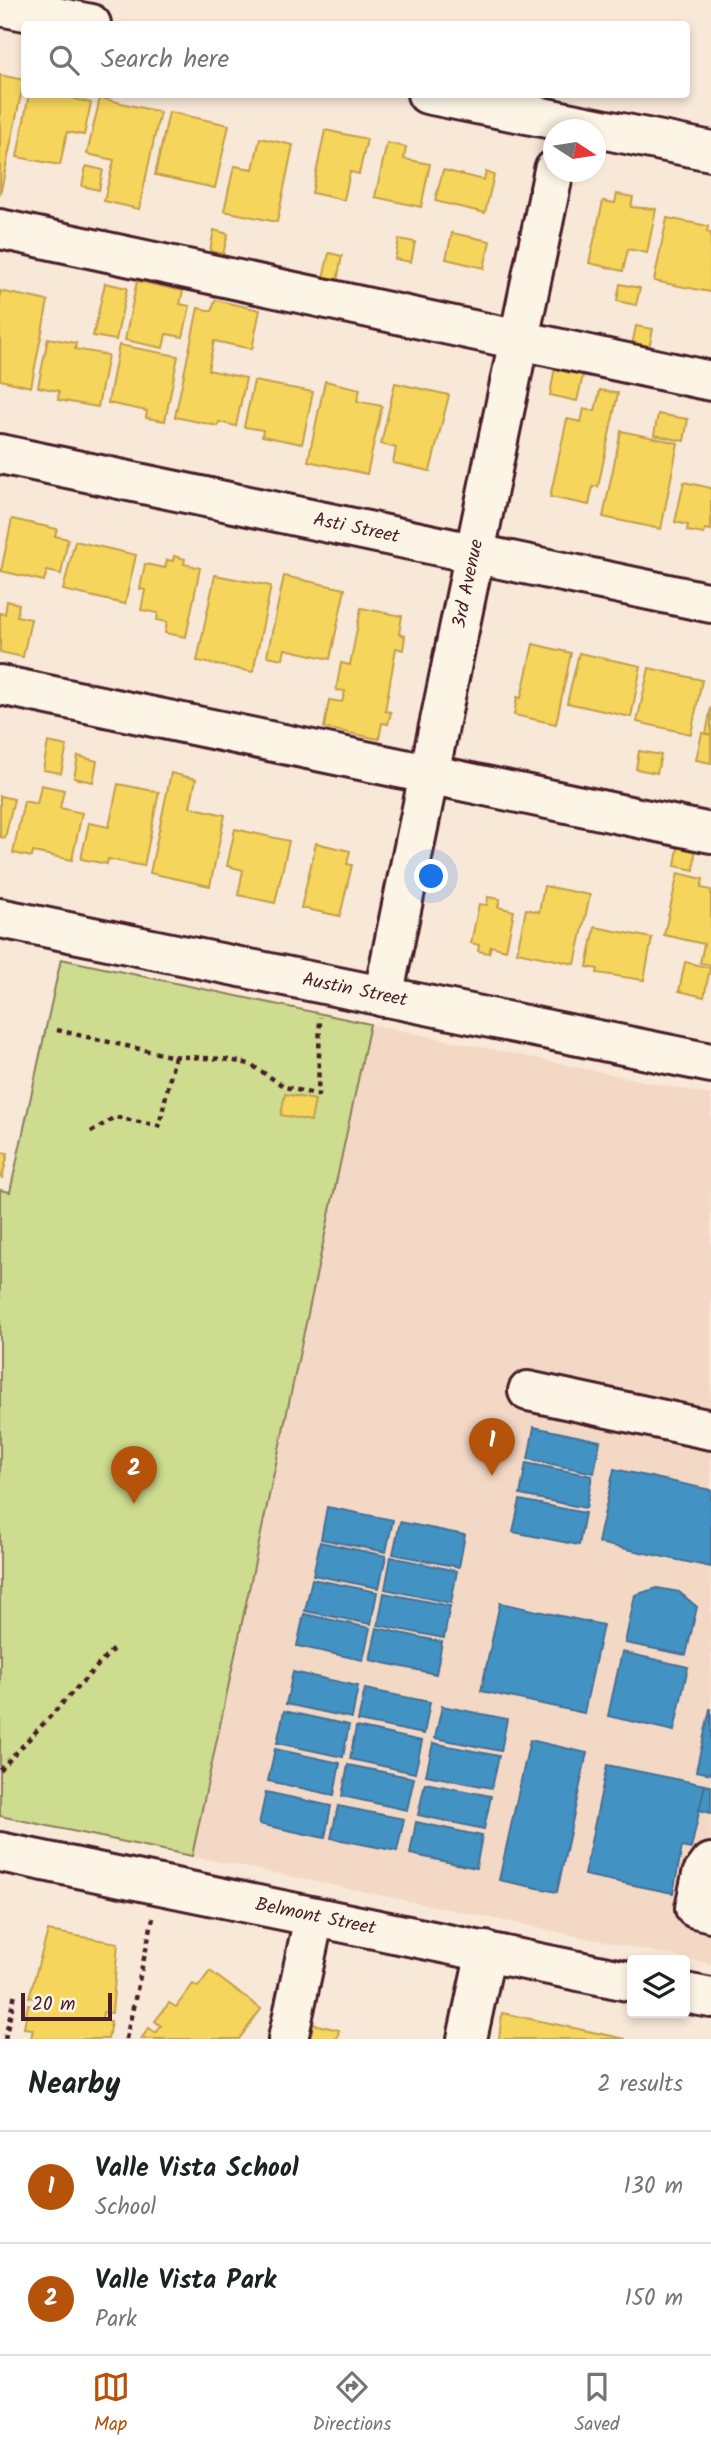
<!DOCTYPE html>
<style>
body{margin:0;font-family:Kalam,sans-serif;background:#f6f6f6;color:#202124}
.controls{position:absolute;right:21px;bottom:21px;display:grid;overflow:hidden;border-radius:7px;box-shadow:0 4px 10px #0003}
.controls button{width:63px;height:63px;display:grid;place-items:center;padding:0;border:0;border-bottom:2px solid #e0e0e0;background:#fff;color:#202124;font:35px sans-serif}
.compass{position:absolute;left:543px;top:119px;width:63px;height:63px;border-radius:50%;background:#fff;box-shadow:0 4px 10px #0003;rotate:102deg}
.scale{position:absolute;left:21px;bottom:18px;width:91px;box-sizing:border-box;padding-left:7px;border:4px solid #4a1f2b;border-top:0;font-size:19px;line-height:24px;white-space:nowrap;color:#4a1f2b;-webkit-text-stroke:5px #fcf5e5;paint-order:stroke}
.you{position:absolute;left:432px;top:877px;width:24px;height:24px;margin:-18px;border:5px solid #fff;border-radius:50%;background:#1a73e8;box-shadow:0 0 0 10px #1a73e833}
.badge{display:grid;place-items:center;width:46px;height:46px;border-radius:50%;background:#b45309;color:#fff;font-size:23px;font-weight:700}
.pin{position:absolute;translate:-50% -58px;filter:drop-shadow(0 2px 4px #0008)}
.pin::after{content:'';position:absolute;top:37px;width:24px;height:21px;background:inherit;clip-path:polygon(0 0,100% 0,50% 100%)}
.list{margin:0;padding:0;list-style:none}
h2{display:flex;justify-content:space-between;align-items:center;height:91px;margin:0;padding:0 28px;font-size:30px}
h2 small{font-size:23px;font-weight:400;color:#757577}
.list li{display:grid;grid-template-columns:46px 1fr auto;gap:21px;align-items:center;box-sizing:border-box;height:112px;padding:0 28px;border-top:2px solid #e0e0e0}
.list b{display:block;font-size:26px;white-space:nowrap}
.list p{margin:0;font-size:23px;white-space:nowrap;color:#757577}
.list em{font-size:23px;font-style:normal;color:#757577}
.icon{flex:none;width:38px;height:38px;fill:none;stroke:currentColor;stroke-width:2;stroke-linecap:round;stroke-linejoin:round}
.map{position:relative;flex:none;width:711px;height:2039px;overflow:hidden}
.search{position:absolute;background:#fff;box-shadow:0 4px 10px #0003;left:21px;right:21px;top:21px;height:77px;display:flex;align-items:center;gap:18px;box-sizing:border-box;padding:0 24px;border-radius:7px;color:#757577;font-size:26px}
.sheet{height:315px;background:#fff}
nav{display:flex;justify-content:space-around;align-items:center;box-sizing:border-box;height:98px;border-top:2px solid #e0e0e0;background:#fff;font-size:19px;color:#757577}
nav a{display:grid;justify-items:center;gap:4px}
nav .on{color:#b45309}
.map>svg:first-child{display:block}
</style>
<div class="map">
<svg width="711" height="2039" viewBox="0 0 711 2039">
<rect width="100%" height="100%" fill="#f8e8d7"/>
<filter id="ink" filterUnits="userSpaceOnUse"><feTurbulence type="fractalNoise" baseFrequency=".0143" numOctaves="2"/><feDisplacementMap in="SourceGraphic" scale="14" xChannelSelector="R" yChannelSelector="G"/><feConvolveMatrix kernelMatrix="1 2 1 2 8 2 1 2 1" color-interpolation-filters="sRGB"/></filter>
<g filter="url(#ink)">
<path fill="#f4d8c6" d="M370,1024L711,1095V1964L192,1856Z"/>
<path fill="#cddc8f" stroke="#8c7e5d" stroke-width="2" d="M61,959L370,1024L192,1856L0,1816V1190L10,1192Z"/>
<g fill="#f6d55c" stroke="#c29e4d" stroke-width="2">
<path d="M0,75L24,80L0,195Z"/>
<path d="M29,94H76L75,99L91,103L84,135L67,132L60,165L17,157Z"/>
<path d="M100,98L160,112L139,209L104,201L114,160L87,154Z"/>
<path d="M169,112L229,125L215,188L155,175Z"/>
<path d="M325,130L367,139L359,174L350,172L344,200L312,193Z"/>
<path d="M260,138L293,145L277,222L224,211L234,166L253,169Z"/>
<path d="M387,143L406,147L404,159L430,164L421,207L375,197Z"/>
<path d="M86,166L103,170L99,190L82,186Z"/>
<path d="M443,170L484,180L486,172L494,175L485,213L435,201Z"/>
<path d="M617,194L633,197L631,207L656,209L647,253L628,249L623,271L589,263L603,201L615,203Z"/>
<path d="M667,218L708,226L707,232L711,233L710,292L654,281Z"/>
<path d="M214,230L228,234L223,254L210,251Z"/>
<path d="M452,233L490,241L484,268L446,259Z"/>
<path d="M399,239L415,242L411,262L395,259Z"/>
<path d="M329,253L342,256L337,281L323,278Z"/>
<path d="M137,281L183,291L180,304L190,306L183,337L166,334L163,348L125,340Z"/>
<path d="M105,283L127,288L116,340L93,336Z"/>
<path d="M620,284L640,288L636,305L617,301Z"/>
<path d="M0,291L48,301L31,387L0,380Z"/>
<path d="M215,300L260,310L252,349L214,341L208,370L246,378L236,426L219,422L218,426L175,417L198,308L212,311Z"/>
<path d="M636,326L653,329L649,348L632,345Z"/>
<path d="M48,338L76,343L75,349L108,355L98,407L58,400L59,391L38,387Z"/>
<path d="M119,345L178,356L165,421L146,418L147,411L108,403Z"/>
<path d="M556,361L585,367L577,401L550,395Z"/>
<path d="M254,381L313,392L302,444L262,436L263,430L244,427Z"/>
<path d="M325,381L360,389L357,401L382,406L367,474L308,461Z"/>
<path d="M395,383L449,395L430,471L393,463L396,448L381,444Z"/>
<path d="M600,390L618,393L598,487L593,486L589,505L550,497L567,419L581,422L584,409L595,411Z"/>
<path d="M658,414L688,419L684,441L654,435Z"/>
<path d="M621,431L678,443L661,529L603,517Z"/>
<path d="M684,482L711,488V530L705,529L704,534L687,531L688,525L675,522Z"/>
<path d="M12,519L57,529L55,536L68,539L61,574L47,571L44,581L1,571Z"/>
<path d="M75,541L136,555L125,604L63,590Z"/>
<path d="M174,556L185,559L184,564L200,568L186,637L165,633L167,622L157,620L158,613L141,610L145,590L140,589L145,564L165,568L167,560L173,561Z"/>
<path d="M215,575L271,586L253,672L197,661Z"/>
<path d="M284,576L345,589L330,659L285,649L283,659L267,656Z"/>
<path d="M7,601L19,604L17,616L31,619L23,657L0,652V613L5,614Z"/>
<path d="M361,608L402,616L399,634L405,636L403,650L396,648L385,711L391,712L388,724L382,723L379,739L324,728L329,700L342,702L345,691L336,690L341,663L350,665Z"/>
<path d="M533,644L571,653L556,724L514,715L517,697L521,698Z"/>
<path d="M579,653L641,666L631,717L567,703Z"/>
<path d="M649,668L702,680L691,734L637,722Z"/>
<path d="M711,707V735L706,734Z"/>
<path d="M702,733L711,735V763L696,760Z"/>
<path d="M48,742L67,746L61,773L43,770Z"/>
<path d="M639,751L661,755L657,773L636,769Z"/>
<path d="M78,756L97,761L93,782L74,778Z"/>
<path d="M171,773L196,779L190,807L225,815L210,886L150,873Z"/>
<path d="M118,784L159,792L144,866L108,859L107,864L81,859L89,823L109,827Z"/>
<path d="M41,785L64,790L60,808L82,813L72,860L33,852L32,857L13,853L24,801L37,804Z"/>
<path d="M0,796L14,799L5,838L0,837Z"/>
<path d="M235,829L289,841L275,903L238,895L243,870L227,866Z"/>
<path d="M316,843L350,851L347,864L352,865L340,916L301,908Z"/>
<path d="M678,847L695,851L694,870L675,866Z"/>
<path d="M678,873L703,879L701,888L711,890V965L700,963L704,944L664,935Z"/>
<path d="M544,886L590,895L575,964L517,952L526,909L539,912Z"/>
<path d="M488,897L500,899L498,907L514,911L506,950L491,946L489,953L478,951L479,945L471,943L479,904L487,905Z"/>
<path d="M595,927L652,938L644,980L597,973L598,969L587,967Z"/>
<path d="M685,962L710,968L704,997L679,991Z"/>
<path d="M285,1094L315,1100L311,1121L281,1115Z"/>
<path d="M0,1152L8,1153L2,1178L0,1177Z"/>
<path d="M48,1931L118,1943L112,2013L103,2012L102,2019L111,2021L108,2039H31L33,2029L24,2028L28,2004L37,2006L38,1999L29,1997Z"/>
<path d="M210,1971L261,2009L239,2039H141L149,2028L156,2033L161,2026L155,2021L169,2003L176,2007L193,1984L198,1987Z"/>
<path d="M502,2013L626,2039H499Z"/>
<path d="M313,2024L339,2030L337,2039H310Z"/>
</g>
<g fill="#4393c3" stroke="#457095" stroke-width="2">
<path d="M534,1427L600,1441L594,1473L528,1459Z"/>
<path d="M526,1463L592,1476L586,1508L520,1495Z"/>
<path d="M614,1469L711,1490V1567L598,1543Z"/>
<path d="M520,1500L585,1513L579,1545L513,1532Z"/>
<path d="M327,1507L393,1520L386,1552L321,1539Z"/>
<path d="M400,1522L465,1535L459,1567L393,1554Z"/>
<path d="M320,1542L386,1556L379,1588L313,1575Z"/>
<path d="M391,1557L457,1571L451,1603L385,1589Z"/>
<path d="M312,1579L377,1592L371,1624L305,1611Z"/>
<path d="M657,1588L679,1592L697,1607L686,1655L625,1643L635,1595Z"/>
<path d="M384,1593L450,1606L444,1638L378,1625Z"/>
<path d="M500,1603L603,1625L584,1713L481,1691Z"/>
<path d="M304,1614L370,1628L363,1660L297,1646Z"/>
<path d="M377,1628L442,1642L436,1674L370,1660Z"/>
<path d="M622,1652L688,1667L674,1731L608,1716Z"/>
<path d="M293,1672L358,1686L352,1718L286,1704Z"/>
<path d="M365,1689L430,1702L424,1734L358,1721Z"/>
<path d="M442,1706L507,1719L501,1751L435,1738Z"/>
<path d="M710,1709H711V1774L696,1771Z"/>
<path d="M284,1711L349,1725L343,1757L277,1743Z"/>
<path d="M356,1727L422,1741L415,1773L350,1759Z"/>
<path d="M530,1740L587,1753L557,1892L499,1880Z"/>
<path d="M433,1743L499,1756L492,1788L426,1775Z"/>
<path d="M275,1749L340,1763L334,1795L268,1781Z"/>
<path d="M348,1765L414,1778L407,1810L342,1796Z"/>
<path d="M607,1765L705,1785L691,1849L682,1847L673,1893L584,1875Z"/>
<path d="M425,1783L491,1796L484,1829L418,1815Z"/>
<path d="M705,1785L711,1786V1813L699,1810Z"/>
<path d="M266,1792L331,1806L325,1838L259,1824Z"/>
<path d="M338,1806L404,1819L397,1851L331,1838Z"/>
<path d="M416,1822L482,1836L476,1868L410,1854Z"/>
</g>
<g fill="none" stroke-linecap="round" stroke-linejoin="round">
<g stroke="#4a1f2b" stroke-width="44">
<g id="minor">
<path d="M0,6L91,24"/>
<path d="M427,94L711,151"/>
<path d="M0,229L711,381"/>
<path id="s1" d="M0,454L711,603"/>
<path d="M0,685L711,833"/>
<path id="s2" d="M0,918L711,1063"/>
<path id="s3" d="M383,997L554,170"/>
<path d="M528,1391L711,1430"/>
<path id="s4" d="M0,1852L632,1982"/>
<path d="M711,1863L702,1875L695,1908L711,1912"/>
<path d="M685,1993L711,1998"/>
<path d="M288,2039L314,1917"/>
<path d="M467,2039L486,1951"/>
</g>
</g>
<g stroke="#4a1f2b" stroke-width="4.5" stroke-dasharray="5 5" stroke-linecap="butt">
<path d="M57,1030L170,1056L224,1059L250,1064L285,1087L318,1095L320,1017"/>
<path d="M91,1132L115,1117L159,1126L175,1056"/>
<path d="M0,1770L116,1646"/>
<path d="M5,2039L15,1993"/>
<path d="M126,2039L153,1918"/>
</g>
<use href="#minor" stroke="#fcf5e5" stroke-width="38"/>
</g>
</g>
<g text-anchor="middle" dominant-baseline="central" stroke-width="7" stroke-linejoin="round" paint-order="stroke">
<g font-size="19" fill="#4a1f2b" stroke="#fcf5e5">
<text stroke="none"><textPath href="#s1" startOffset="364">Asti Street</textPath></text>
<text stroke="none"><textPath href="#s3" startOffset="422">3rd Avenue</textPath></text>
<text stroke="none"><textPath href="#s2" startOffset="362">Austin Street</textPath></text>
<text stroke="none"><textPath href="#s4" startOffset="322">Belmont Street</textPath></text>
</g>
</g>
</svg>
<div class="controls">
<button><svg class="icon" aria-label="layers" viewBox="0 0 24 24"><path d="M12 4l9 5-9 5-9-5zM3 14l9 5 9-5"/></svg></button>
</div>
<svg class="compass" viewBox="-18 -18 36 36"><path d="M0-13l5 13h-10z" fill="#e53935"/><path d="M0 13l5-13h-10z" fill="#757577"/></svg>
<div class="scale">20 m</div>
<div class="you"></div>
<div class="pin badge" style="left:492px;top:1476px">1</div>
<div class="pin badge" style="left:134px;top:1504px">2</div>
<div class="search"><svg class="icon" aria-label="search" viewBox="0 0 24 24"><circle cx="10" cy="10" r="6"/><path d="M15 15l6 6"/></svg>Search here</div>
</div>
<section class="sheet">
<h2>Nearby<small>2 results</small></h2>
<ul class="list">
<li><span class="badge">1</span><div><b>Valle Vista School</b><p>School</p></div><em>130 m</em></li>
<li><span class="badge">2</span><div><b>Valle Vista Park</b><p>Park</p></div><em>150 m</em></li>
</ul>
</section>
<nav>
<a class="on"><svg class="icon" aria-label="map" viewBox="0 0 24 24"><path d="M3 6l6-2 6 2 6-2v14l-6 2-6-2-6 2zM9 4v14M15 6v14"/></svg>Map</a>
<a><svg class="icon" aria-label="directions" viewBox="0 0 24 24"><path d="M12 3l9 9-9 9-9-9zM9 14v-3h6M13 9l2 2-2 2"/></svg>Directions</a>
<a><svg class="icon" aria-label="saved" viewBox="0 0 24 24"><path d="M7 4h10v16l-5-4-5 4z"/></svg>Saved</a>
</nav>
